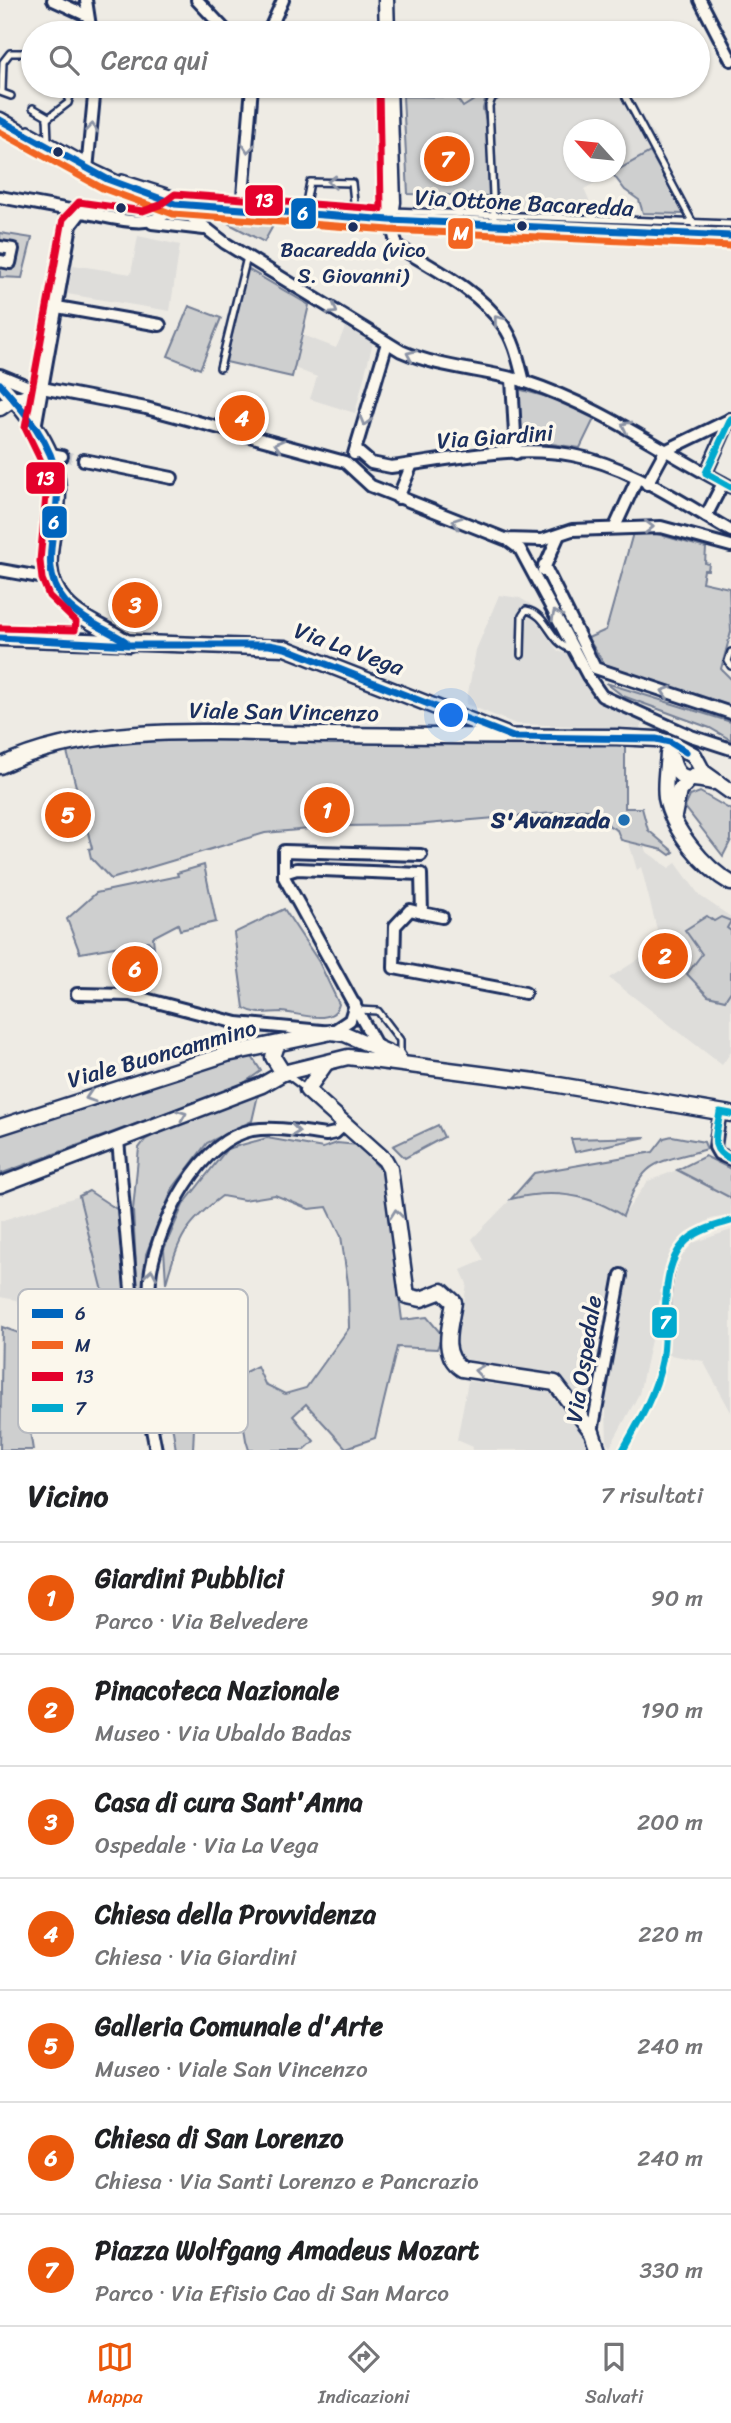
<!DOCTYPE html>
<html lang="it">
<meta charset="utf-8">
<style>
body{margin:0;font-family:Sriracha,sans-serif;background:#f6f6f6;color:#202124}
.compass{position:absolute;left:563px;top:119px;width:63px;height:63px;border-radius:50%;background:#fff;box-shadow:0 2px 5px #0004;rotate:297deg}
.you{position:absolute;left:452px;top:716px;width:24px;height:24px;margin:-18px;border:5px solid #fff;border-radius:50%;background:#1a73e8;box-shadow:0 0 0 10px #1a73e833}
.badge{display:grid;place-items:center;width:46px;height:46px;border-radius:50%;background:#ea580c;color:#fff;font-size:23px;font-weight:700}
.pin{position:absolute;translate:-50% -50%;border:4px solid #fff;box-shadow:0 2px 7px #0006}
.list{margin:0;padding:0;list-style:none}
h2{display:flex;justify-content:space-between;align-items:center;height:91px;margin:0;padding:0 28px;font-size:30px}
h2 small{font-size:23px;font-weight:400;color:#757577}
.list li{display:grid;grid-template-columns:46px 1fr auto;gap:21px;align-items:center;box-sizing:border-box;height:112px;padding:0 28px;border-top:2px solid #e0e0e0}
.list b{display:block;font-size:26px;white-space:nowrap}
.list p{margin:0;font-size:23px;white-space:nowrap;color:#757577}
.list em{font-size:23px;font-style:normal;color:#757577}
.icon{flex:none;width:38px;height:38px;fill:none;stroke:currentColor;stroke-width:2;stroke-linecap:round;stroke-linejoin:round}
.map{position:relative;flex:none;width:731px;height:1450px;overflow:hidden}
.search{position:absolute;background:#fff;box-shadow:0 2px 5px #0004;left:21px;right:21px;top:21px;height:77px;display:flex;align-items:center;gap:18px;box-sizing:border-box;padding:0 24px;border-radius:38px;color:#757577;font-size:26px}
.sheet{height:875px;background:#fff}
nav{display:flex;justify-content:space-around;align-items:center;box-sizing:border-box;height:98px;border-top:2px solid #e0e0e0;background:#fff;font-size:19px;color:#757577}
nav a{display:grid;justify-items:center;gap:4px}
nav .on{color:#ea580c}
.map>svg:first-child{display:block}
</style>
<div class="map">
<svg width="731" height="1450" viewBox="0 0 731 1450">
<rect width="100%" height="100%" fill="#eeebe4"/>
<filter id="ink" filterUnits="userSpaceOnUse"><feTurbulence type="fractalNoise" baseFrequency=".0143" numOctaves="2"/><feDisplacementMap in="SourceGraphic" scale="14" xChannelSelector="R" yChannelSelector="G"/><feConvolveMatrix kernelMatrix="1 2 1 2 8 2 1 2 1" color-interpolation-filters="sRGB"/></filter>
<g filter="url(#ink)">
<g fill="#deddda">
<path d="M491,86H625L660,146L616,171V130H574V172H615L584,189L593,210L499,207L498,197L490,196L487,124L484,116L488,95L485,89Z"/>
<path d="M138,236L180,245L170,311L67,294L73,265L131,274Z"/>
<path d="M346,326L373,342L355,413L310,399L317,377L294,368L302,335L336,348Z"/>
<path d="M499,595L520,598L538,609L533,617L558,651L569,655L596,700L643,722L640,728L516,724L466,704L476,650Z"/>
<path d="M629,843L645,845L647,852L669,868L676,863L700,896L731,917V1052L722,1065L609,978L661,945L641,867L637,870Z"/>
<path d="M677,1170L731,1195V1215L711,1219L689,1231L671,1250L639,1394L610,1447L607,1443L606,1410L587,1418L559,1379L469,1361L460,1356L456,1347L467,1284L461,1270L484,1260L472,1239L511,1199L537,1193L575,1195L607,1206L623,1216L648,1181Z"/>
<path d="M79,1196L118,1352L58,1367L45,1332L39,1333L33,1312L28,1316L16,1300L0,1297V1221Z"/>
<path d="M731,1230V1412L703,1361L665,1354L670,1303L680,1258L693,1243Z"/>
<path d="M468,1381L549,1391L586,1439V1450H472L473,1447L457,1440Z"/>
</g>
<g fill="#cecfcf" stroke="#747f96" stroke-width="2">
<path d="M487,92L483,109L487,124L490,196L408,194L403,96L456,97L463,107Z"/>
<path d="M650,152L680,206L685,214L643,213L639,200L625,190L612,173Z"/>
<path d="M220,219L274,224L264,242Z"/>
<path d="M0,233L32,238L22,278L0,277Z"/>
<path d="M246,268L309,305L292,377L226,362Z"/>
<path d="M189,306L221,318L200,369L168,356Z"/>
<path d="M518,389L551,398L595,417L580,448L545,443L522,447Z"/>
<path d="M633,533L657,534L706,548L705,563L709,564L708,570H704L702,582L729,588L731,632L721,669L731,679V708L604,664L588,638L606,630Z"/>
<path d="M606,683L731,722V740L710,728L623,696Z"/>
<path d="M176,739L625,745V808H642L648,830L674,852L670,855L663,850L621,840L617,830C592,819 600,803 565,812L415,825L343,826L265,833L111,879L91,858L89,849L92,848L66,748Z"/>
<path d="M700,792L731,810V840L723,856L685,807L690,796Z"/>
<path d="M204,865L216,922L180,930L178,924L153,937L154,947L148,941L80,953L67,919L96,893L178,876L177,873Z"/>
<path d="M284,909L319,962L339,1004C334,1027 298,1013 282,1012C267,1012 258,1016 244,1008L234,933Z"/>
<path d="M707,916L714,921L721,917L731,921L727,928L731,931V991L725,1000L708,996L687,974L702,954L685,930Z"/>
<path d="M251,1055L261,1071L241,1085L0,1174V1133L223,1059Z"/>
<path d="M249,1095H258L252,1121L207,1143L173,1188L146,1254L140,1340L133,1210L139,1148L145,1140L154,1135Z"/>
<path d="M438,1125L444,1137L405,1158L393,1146Z"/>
<path d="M672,1136L704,1142L707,1149C650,1165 645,1158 623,1216C588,1193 551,1189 511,1199L534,1173L653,1152L664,1138Z"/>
<path d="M646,1137L575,1152L571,1139Z"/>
<path d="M267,1138L323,1148L337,1143L358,1145L383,1172L402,1320L427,1317L442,1335L437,1349L397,1347L375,1438L346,1448L306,1404L293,1416L314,1441L304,1450H249C240,1427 246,1403 241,1379L245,1372L257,1366L265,1384L285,1394L306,1388L349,1328L348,1283L341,1236L327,1207L309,1209L275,1195L244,1200L222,1196C185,1224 178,1239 166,1283L164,1249L183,1205L227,1149Z"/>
<path d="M705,1156L731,1169V1198L677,1170Z"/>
<path d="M89,1191L118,1210L128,1330L116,1343L79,1196Z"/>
<path d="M2,1327L19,1333L20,1368L33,1450H0Z"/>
<path d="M197,1362L193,1450H176L164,1373Z"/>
</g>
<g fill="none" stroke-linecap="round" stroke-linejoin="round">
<path stroke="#c4c5c9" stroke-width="10" stroke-dasharray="10 5" stroke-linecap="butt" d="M62,456L84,460"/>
<g stroke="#1b2f5e" stroke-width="10">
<g id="lane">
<path d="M620,86L694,225"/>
<path d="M2,91L3,62L10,53H23L33,59"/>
<path d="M0,92L11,96"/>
<path d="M33,108L47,116L48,141"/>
<path d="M47,119L68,103L73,86"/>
<path d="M29,129L88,162"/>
<path d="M122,178L173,194L214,200"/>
<path d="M339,209L731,224"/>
<path d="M304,213L310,182L352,183L355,211"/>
<path d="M494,218L489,106L492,98L511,86"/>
<path d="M220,368L247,257"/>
<path d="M731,652L728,661L731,666"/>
<path d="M521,655L522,616L526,610C549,614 550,646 574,650"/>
<path d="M358,1010L378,1011L400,1040V1055"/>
<path d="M286,1074L306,1089"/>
<path d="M623,1450C640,1421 655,1395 662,1361C668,1329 661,1270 683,1244C695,1230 714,1227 731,1221"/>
</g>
</g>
<g stroke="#1b2f5e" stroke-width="16">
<g id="street">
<path d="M53,0L88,16"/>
<path d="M86,0L91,33"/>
<path d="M197,0L228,33"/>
<path d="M700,0L731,60"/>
<path d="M268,33L283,0"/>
<path d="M87,170L95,86"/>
<path d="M0,197L81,212"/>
<path d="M242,209L252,86"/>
<path d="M390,220L397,246C434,269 477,289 503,325C515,341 519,363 524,382"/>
<path d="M152,223L204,229"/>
<path d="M0,247L13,249L10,263L0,261"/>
<path d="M57,307L160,325"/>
<path d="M0,375L34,389"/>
<path d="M512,379L516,453"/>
<path d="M13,399L42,388L146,408L345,462L371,486L505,539L542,540L572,530L661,527L731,546"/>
<path d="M35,428L71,225L81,212C112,216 154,235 175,204L225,243L401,351C442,369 484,369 526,382C600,406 663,452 731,487"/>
<path d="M357,451L371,463L391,467C449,460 514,444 572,455C629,465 682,503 731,531"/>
<path d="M51,454L62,456"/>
<path d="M354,454L387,343"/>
<path d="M84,460L172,478"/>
<path d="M706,473L730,419"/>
<path d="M647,484L665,451L731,419"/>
<path d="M398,498L412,464"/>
<path d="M706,516L723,483"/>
<path d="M615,527L637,479"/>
<path d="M509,541L520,549L588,676L602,696L691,736L731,749"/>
<path d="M544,565L595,668L731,713"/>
<path d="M0,570L51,579"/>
<path d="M543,571L558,537"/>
<path d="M284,873L297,869L421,874L422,913L442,917"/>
<path d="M422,913L410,910L395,926L394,968L525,993"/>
<path d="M77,994L130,995L237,1023L332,1032L350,1020L355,1004"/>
<path d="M379,1050L284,877V851L421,855"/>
<path d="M720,1112L715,1147L719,1154L731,1159"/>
<path d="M118,1140L136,1347L156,1450"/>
<path d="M141,1365C144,1357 148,1348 149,1340C152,1317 147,1294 151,1270C160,1221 199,1141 252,1130C276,1126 303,1132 326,1135L335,1133L345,1124"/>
<path d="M592,1432L621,1275"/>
</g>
</g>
<g stroke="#1b2f5e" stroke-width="19">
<g id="secondary">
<path d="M386,0L387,33"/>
<path d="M389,86L393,202L390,220"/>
<path d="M0,120C57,153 111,187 175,204L390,220L731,236"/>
<path d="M0,384C24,410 52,443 57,479C64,523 31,565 66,603C81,620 110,630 129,644"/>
<path d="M0,408L13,399"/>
<path d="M0,638L285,648L505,734"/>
<path d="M668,754C667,768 664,784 666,798C672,829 704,868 731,883"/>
<path d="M672,759C678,784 690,776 712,782"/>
<path d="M0,766C92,721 224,733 325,735C422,736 520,737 617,737L656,739L676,745L694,755L703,772L731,792"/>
<path d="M674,816L679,791L693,776"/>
<path d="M277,1045L273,1057L283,1073"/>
<path d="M326,1063L307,1090L385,1160L390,1169L407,1296L421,1299L442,1291L454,1302C451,1324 439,1354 462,1369L555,1383L592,1432L598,1450"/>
<path d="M0,1127L227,1054L332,1032L345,1034L398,1057"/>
<path d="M0,1185L262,1085L283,1073L348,1057L535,1081L731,1114"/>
</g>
</g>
<use href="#lane" stroke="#fbf7ec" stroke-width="5"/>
<use href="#street" stroke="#fbf7ec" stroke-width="10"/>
<use href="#secondary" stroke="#fbf7ec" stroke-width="14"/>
<g stroke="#fbf7ec" stroke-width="12">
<g id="bus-1">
<path d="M0,120L107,179L175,204L390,220L731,236"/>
<path d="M0,384C24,411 52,442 57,479C62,522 34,566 66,603C82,620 106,629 125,641"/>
<path d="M0,638L130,645H269L285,648L513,737L656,739L670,742L686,752"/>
</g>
</g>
<g stroke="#fbf7ec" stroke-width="12">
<path id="bus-2" d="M0,132L102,188L173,214L390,230L731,246"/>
</g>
<g stroke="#fbf7ec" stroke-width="12">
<path id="bus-3" d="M0,628L75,630L76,622L49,596L42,579L40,561L47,485L42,463L25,428L63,219L79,202L143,211L160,205L175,194L381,209L379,86"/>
</g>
<g stroke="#fbf7ec" stroke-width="12">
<g id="bus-4">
<path d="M731,419L706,473L731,487"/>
<path d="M731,1114L720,1112C717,1134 707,1149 731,1159"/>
<path d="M623,1450C639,1422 656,1393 662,1361C669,1324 656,1262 691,1237C703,1229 717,1225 731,1221"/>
</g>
</g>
<use href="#bus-1" stroke="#0065bd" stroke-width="7"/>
<use href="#bus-2" stroke="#f26522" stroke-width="7"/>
<use href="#bus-3" stroke="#e4002b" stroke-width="7"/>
<use href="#bus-4" stroke="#00a9ce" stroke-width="7"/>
</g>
<defs><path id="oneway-chevron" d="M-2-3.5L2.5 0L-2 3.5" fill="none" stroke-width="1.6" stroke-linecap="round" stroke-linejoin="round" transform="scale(1.75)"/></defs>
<g stroke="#8b93a5">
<use href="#oneway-chevron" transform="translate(92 128) rotate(-84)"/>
<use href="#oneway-chevron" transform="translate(248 148) rotate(95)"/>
<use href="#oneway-chevron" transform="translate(332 182) rotate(-178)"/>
<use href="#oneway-chevron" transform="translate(333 310) rotate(32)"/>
<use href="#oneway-chevron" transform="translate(498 320) rotate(-130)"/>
<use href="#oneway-chevron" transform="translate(411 355) rotate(-156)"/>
<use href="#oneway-chevron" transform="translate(365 421) rotate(106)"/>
<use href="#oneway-chevron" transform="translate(626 426) rotate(-154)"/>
<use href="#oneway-chevron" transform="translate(279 445) rotate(-165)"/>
<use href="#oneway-chevron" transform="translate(457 522) rotate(-160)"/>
<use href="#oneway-chevron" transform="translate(649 527) rotate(-1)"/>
<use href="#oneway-chevron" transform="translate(556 615) rotate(-117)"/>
<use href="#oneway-chevron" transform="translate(666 692) rotate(-162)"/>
<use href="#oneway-chevron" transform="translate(90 1097) rotate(162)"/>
<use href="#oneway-chevron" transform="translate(182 1115) rotate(-21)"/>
<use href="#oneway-chevron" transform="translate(295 1131) rotate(6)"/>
<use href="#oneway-chevron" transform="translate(396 1214) rotate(-96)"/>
<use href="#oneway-chevron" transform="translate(151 1274) rotate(-80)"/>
<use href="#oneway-chevron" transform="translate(479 1371) rotate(-172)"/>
</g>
</g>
<g fill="#1b2f5e" stroke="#fbf7ec" stroke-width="2.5">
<circle cx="58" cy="152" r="6"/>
<circle cx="121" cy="208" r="6"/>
<circle cx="522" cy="226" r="6"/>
<circle cx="353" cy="227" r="6"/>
</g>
<circle fill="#1f6fb2" stroke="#fbf7ec" stroke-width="2.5" cx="624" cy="820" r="7"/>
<g text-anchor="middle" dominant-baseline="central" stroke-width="7" stroke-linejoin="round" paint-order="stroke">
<g font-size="21" fill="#1b2f5e" stroke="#fbf7ec">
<text x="353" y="250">Bacaredda (vico<tspan x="353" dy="26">S. Giovanni)</tspan></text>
</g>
<g font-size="23" fill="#1b2f5e" stroke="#fbf7ec">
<text transform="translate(524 203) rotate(3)">Via Ottone Bacaredda</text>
<text transform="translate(495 437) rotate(-4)">Via Giardini</text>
<text transform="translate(349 649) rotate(20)">Via La Vega</text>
<text transform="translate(284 712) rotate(1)">Viale San Vincenzo</text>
<text transform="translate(162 1054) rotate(-16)">Viale Buoncammino</text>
<text transform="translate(584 1359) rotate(-81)">Via Ospedale</text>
</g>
<g font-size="23" font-weight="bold" fill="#1b2f5e" stroke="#fbf7ec" text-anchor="end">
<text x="610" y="820">S'Avanzada</text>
</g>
</g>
<rect x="18" y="1289" width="230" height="144" rx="10" fill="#fbf7ec" stroke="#b8bbc1" stroke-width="2"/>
<rect x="32" y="1309" width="31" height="9" fill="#0065bd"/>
<rect x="32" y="1341" width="31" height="8" fill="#f26522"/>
<rect x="32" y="1372" width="31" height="9" fill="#e4002b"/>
<rect x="32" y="1404" width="31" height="8" fill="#00a9ce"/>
<g font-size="19" fill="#1b2f5e">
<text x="75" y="1320">6</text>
<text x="75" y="1352">M</text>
<text x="75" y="1383">13</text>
<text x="75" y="1415">7</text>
</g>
<g stroke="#fbf7ec" stroke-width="2.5">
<rect x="244" y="184" width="40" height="33" rx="7" fill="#e4002b"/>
<rect x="290" y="197" width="27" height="33" rx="7" fill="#0065bd"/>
<rect x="447" y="217" width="27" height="33" rx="7" fill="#f26522"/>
<rect x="25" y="461" width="41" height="34" rx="7" fill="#e4002b"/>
<rect x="41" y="505" width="27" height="34" rx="7" fill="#0065bd"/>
<rect x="651" y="1306" width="27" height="33" rx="7" fill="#00a9ce"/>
</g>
<g font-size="19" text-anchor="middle" font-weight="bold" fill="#fff">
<text x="264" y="207">13</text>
<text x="303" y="220">6</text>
<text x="461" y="240">M</text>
<text x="45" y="485">13</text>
<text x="54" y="529">6</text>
<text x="665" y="1329">7</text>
</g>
</svg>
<svg class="compass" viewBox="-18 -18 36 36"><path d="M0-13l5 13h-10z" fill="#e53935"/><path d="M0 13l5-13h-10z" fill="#757577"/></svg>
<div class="you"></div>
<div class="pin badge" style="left:327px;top:810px">1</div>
<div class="pin badge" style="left:665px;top:956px">2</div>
<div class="pin badge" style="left:135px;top:605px">3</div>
<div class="pin badge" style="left:242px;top:418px">4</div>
<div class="pin badge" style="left:68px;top:815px">5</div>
<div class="pin badge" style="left:135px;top:969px">6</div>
<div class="pin badge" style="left:447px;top:159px">7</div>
<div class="search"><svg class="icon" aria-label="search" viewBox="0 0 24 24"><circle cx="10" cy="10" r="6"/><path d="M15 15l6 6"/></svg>Cerca qui</div>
</div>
<section class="sheet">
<h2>Vicino<small>7 risultati</small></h2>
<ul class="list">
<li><span class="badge">1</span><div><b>Giardini Pubblici</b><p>Parco · Via Belvedere</p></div><em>90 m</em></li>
<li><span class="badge">2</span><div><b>Pinacoteca Nazionale</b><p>Museo · Via Ubaldo Badas</p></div><em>190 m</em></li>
<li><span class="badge">3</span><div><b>Casa di cura Sant'Anna</b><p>Ospedale · Via La Vega</p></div><em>200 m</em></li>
<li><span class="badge">4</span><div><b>Chiesa della Provvidenza</b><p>Chiesa · Via Giardini</p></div><em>220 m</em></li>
<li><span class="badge">5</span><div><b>Galleria Comunale d'Arte</b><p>Museo · Viale San Vincenzo</p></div><em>240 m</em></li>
<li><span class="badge">6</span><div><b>Chiesa di San Lorenzo</b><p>Chiesa · Via Santi Lorenzo e Pancrazio</p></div><em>240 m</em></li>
<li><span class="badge">7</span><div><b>Piazza Wolfgang Amadeus Mozart</b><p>Parco · Via Efisio Cao di San Marco</p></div><em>330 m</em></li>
</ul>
</section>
<nav>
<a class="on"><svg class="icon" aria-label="map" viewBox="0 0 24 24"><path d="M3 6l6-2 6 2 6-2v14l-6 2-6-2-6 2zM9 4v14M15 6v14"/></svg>Mappa</a>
<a><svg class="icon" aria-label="directions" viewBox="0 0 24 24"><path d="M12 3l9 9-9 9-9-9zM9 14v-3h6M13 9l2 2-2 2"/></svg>Indicazioni</a>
<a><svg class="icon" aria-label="saved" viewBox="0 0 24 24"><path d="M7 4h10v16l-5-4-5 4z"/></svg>Salvati</a>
</nav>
